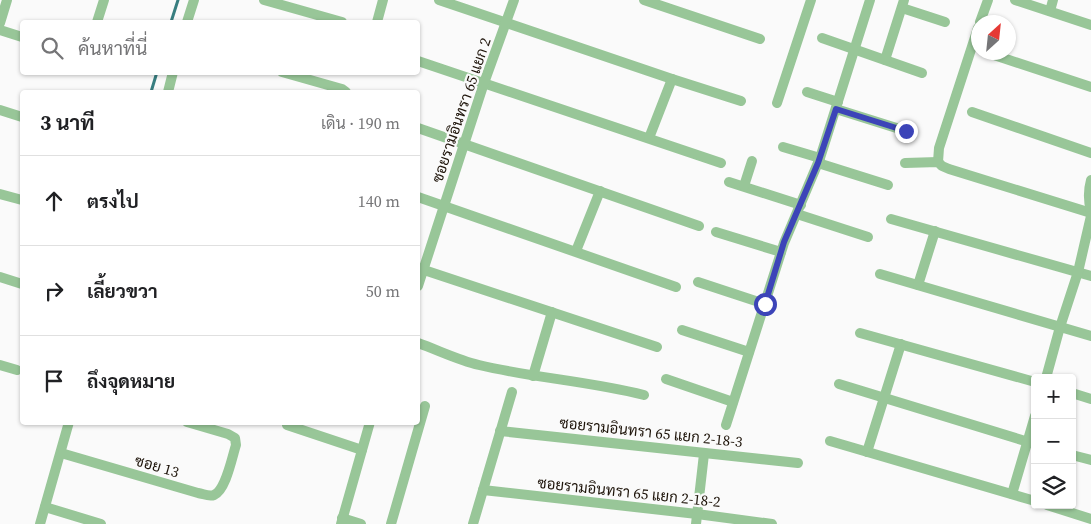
<!DOCTYPE html>
<html lang="th">
<meta charset="utf-8">
<style>
body{margin:0;font-family:"Source Serif 4",Sarabun,serif;background:#f6f6f6;color:#202124}
.controls{position:absolute;right:15px;bottom:15px;display:grid;overflow:hidden;border-radius:5px;box-shadow:0 1px 4px #0004}
.controls button{width:45px;height:45px;display:grid;place-items:center;padding:0;border:0;border-bottom:1px solid #e0e0e0;background:#fff;color:#202124;font:25px sans-serif}
.compass{position:absolute;left:971px;top:15px;width:45px;height:45px;border-radius:50%;background:#fff;box-shadow:0 1px 4px #0004;rotate:27deg}
.stop{position:absolute;width:15px;height:15px;margin:-11px;border:4px solid #3c44b8;border-radius:50%;background:#fff}
.stop.end{background:#3c44b8;border-color:#fff;box-shadow:0 1px 5px #0008}
.list{margin:0;padding:0;list-style:none}
h2{display:flex;justify-content:space-between;align-items:center;height:65px;margin:0;padding:0 20px;font-size:21px}
h2 small{font-size:16px;font-weight:400;color:#757577}
.list li{display:grid;grid-template-columns:32px 1fr auto;gap:15px;align-items:center;box-sizing:border-box;height:90px;padding:0 20px;border-top:1px solid #e0e0e0}
.list b{display:block;font-size:19px;white-space:nowrap}
.list em{font-size:16px;font-style:normal;color:#757577}
.icon{flex:none;width:28px;height:28px;fill:none;stroke:currentColor;stroke-width:2;stroke-linecap:round;stroke-linejoin:round}
.map{position:relative;flex:none;width:1091px;height:524px;overflow:hidden}
.search{position:absolute;background:#fff;box-shadow:0 1px 4px #0004;left:20px;top:20px;width:400px;height:55px;display:flex;align-items:center;gap:12px;box-sizing:border-box;padding:0 18px;border-radius:5px;color:#757577;font-size:19px}
.panel{position:absolute;background:#fff;box-shadow:0 1px 4px #0004;left:20px;top:90px;width:400px;height:335px;border-radius:5px}
.map>svg:first-child{display:block}
</style>
<div class="map">
<svg width="1091" height="524" viewBox="0 0 1091 524">
<rect width="100%" height="100%" fill="#fafafa"/>
<g fill="none" stroke-linecap="round" stroke-linejoin="round">
<g stroke="#387e80" stroke-width="3">
<path d="M171,22L178,0"/>
<path d="M151,92L157,72"/>
</g>
<g stroke="#98c698" stroke-width="10">
<path d="M264,0L342,22"/>
<path d="M439,0L672,79L741,101"/>
<path d="M644,0L760,39"/>
<path d="M1015,0L1091,25"/>
<path d="M902,8L945,22"/>
<path d="M1050,11L1053,0"/>
<path d="M97,22L104,0"/>
<path d="M187,22L194,0"/>
<path d="M377,22L383,0"/>
<path d="M980,22L988,0"/>
<path d="M0,23L7,0"/>
<path d="M0,30L22,37"/>
<path d="M822,38L922,73"/>
<path d="M988,53L1091,87"/>
<path d="M885,60L904,0"/>
<path d="M418,61L721,163"/>
<path d="M282,72L342,89L346,92"/>
<path d="M168,92L173,72"/>
<path d="M807,92L838,102"/>
<path d="M777,103L811,0"/>
<path d="M836,109L906,131"/>
<path d="M0,110L22,117"/>
<path d="M972,112L1091,153"/>
<path d="M418,128L699,226"/>
<path d="M649,138L672,79"/>
<path d="M783,147L820,158"/>
<path d="M938,162L939,148L978,28"/>
<path d="M818,163L888,185"/>
<path d="M905,163L938,162L942,166L949,169L1091,213"/>
<path d="M1091,180C1088,191 1088,200 1091,211"/>
<path d="M729,182L801,205"/>
<path d="M744,186L752,161"/>
<path d="M0,194L22,200"/>
<path d="M418,197L676,287"/>
<path d="M797,214L868,237"/>
<path d="M891,219L1091,276"/>
<path d="M716,232L781,252"/>
<path d="M576,251L600,191"/>
<path d="M418,268L657,347"/>
<path d="M880,274L1091,336"/>
<path d="M0,277L22,284"/>
<path d="M698,282L765,304"/>
<path d="M918,285L935,231"/>
<path d="M418,286L484,83L514,0"/>
<path d="M682,330L749,352"/>
<path d="M860,333L1035,382"/>
<path d="M418,343C438,350 458,360 479,365C533,378 589,381 644,395"/>
<path d="M0,365L17,370"/>
<path d="M533,376L552,312"/>
<path d="M1046,378L1060,327L1078,272L1091,216"/>
<path d="M666,379L733,402"/>
<path d="M839,384L1035,444"/>
<path d="M1072,393L1091,399"/>
<path d="M287,425L362,450"/>
<path d="M726,425L784,243L820,158L870,0"/>
<path d="M500,431L798,463"/>
<path d="M830,441L1035,501"/>
<path d="M867,452L901,344"/>
<path d="M61,453L198,493C204,494 209,497 214,495C226,490 232,457 236,445L235,438L228,434L187,422"/>
<path d="M1072,455L1091,460"/>
<path d="M483,490L697,514L772,524"/>
<path d="M1012,494L1035,416"/>
<path d="M1047,505L1091,519"/>
<path d="M45,507L101,524"/>
<path d="M342,518L361,524"/>
<path d="M40,524L69,422"/>
<path d="M341,524L370,422"/>
<path d="M391,524L425,406"/>
<path d="M473,524L512,392"/>
<path d="M696,524L704,454"/>
</g>
</g>
<g fill="none" stroke-linecap="round" stroke-linejoin="round">
<path stroke="#3c44b8" stroke-width="6" d="M765,304L784,242L818,163L836,109L906,131"/>
</g>
<g text-anchor="middle" dominant-baseline="central" stroke-width="4.5" stroke-linejoin="round" paint-order="stroke">
<g font-size="15" fill="#1e140a" stroke="#fafafa">
<text transform="translate(461 110) rotate(-71)">ซอยรามอินทรา 65 แยก 2</text>
<text transform="translate(651 432) rotate(6)">ซอยรามอินทรา 65 แยก 2-18-3</text>
<text transform="translate(157 466) rotate(16)">ซอย 13</text>
<text transform="translate(629 492) rotate(6)">ซอยรามอินทรา 65 แยก 2-18-2</text>
</g>
</g>
</svg>
<div class="controls">
<button>+</button>
<button>−</button>
<button><svg class="icon" aria-label="layers" viewBox="0 0 24 24"><path d="M12 4l9 5-9 5-9-5zM3 14l9 5 9-5"/></svg></button>
</div>
<svg class="compass" viewBox="-18 -18 36 36"><path d="M0-13l5 13h-10z" fill="#e53935"/><path d="M0 13l5-13h-10z" fill="#757577"/></svg>
<div class="stop" style="left:765px;top:304px"></div>
<div class="stop end" style="left:906px;top:131px"></div>
<div class="search"><svg class="icon" aria-label="search" viewBox="0 0 24 24"><circle cx="10" cy="10" r="6"/><path d="M15 15l6 6"/></svg>ค้นหาที่นี่</div>
<section class="panel">
<h2>3 นาที<small>เดิน · 190 m</small></h2>
<ul class="list">
<li><svg class="icon" aria-label="ahead" viewBox="0 0 24 24"><path d="M12 20V5M6 11l6-6 6 6"/></svg><div><b>ตรงไป</b></div><em>140 m</em></li>
<li><svg class="icon" aria-label="right" viewBox="0 0 24 24"><path d="M7 20v-9h11M14 6l5 5-5 5"/></svg><div><b>เลี้ยวขวา</b></div><em>50 m</em></li>
<li><svg class="icon" aria-label="arrive" viewBox="0 0 24 24"><path d="M6 21V4h12l-3 4 3 4H6"/></svg><div><b>ถึงจุดหมาย</b></div></li>
</ul>
</section>
</div>
